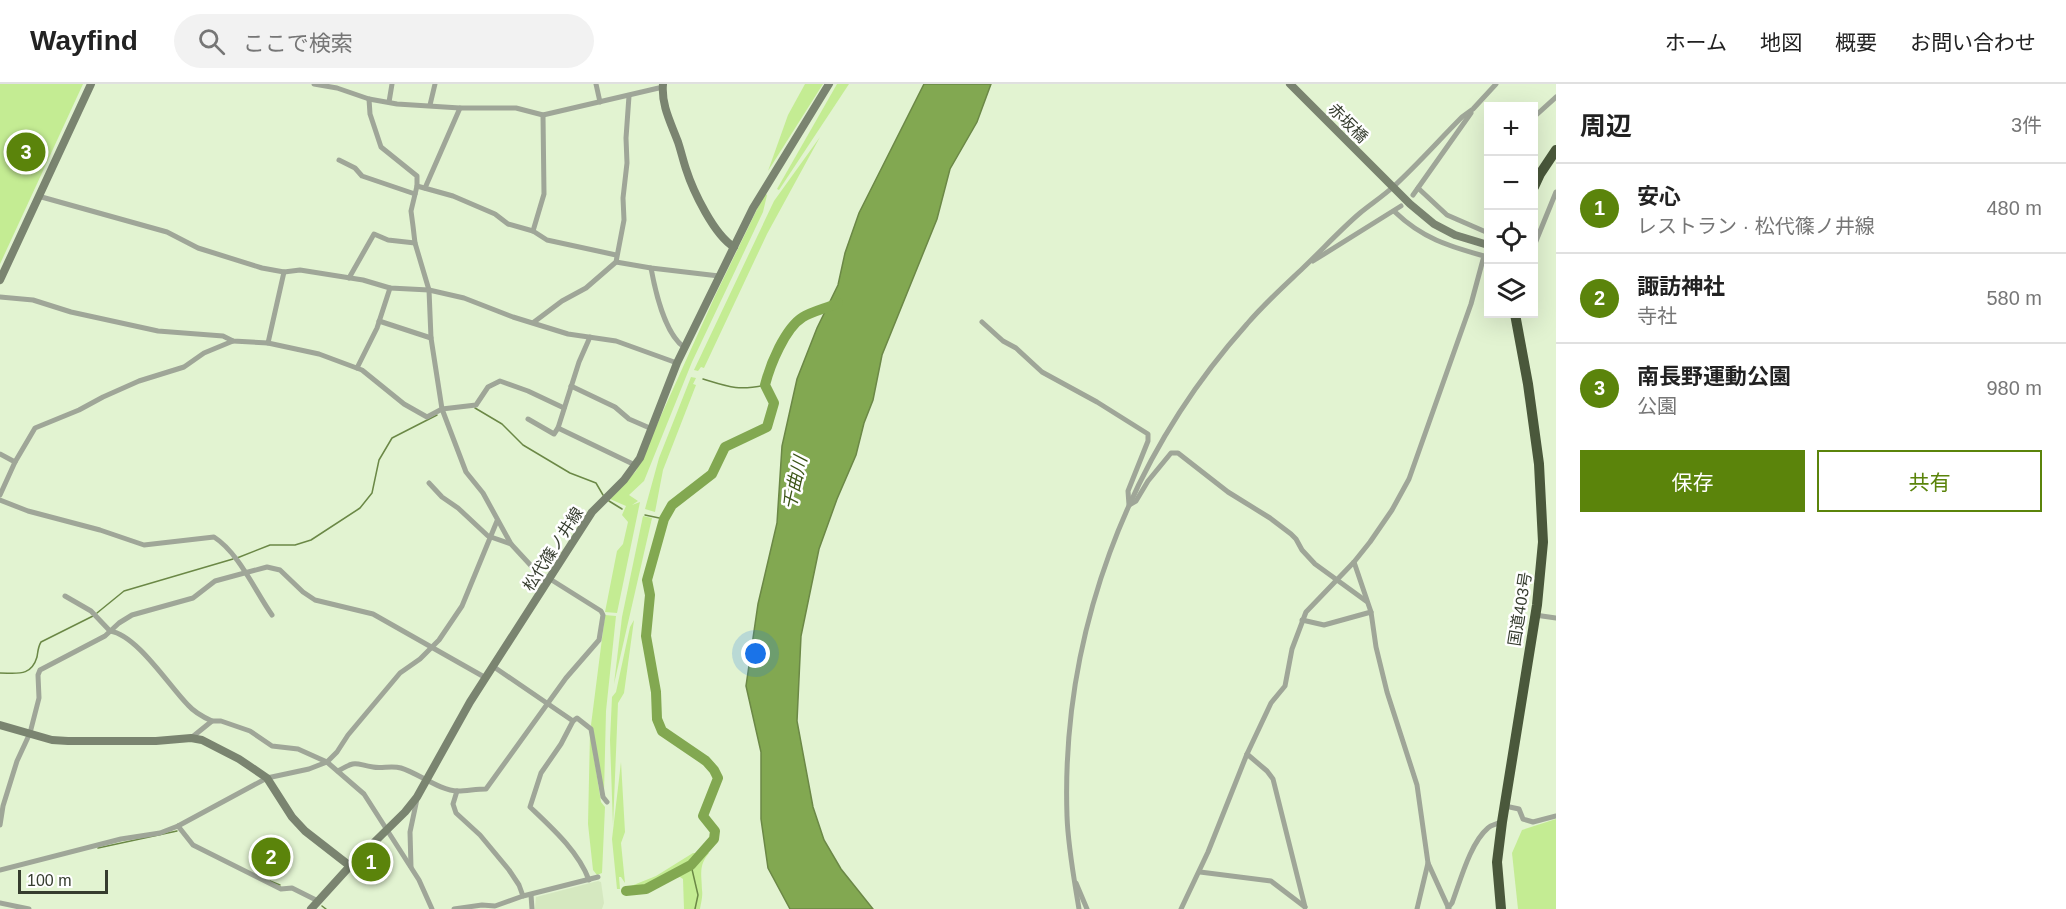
<!DOCTYPE html>
<html lang="ja">
<meta charset="utf-8">
<style>
body{margin:0;font-family:Arial,"Noto Sans JP",sans-serif;background:#f2f2f2;color:#222}
.controls{position:absolute;right:18px;top:18px;display:grid;overflow:hidden;border-radius:0px;box-shadow:0 6px 24px #0002}
.controls button{width:54px;height:54px;display:grid;place-items:center;padding:0;border:0;border-bottom:2px solid #e0e0e0;background:#fff;color:#222;font:30px sans-serif}
.scale{position:absolute;left:18px;bottom:15px;width:90px;box-sizing:border-box;padding-left:6px;border:3px solid #353c2e;border-top:0;font-size:16px;line-height:21px;white-space:nowrap;color:#353c2e;-webkit-text-stroke:4px #fff;paint-order:stroke}
.you{position:absolute;left:756px;top:570px;width:21px;height:21px;margin:-15px;border:4px solid #fff;border-radius:50%;background:#1a73e8;box-shadow:0 0 0 9px #1a73e833}
.badge{display:grid;place-items:center;width:39px;height:39px;border-radius:50%;background:#5b840b;color:#fff;font-size:20px;font-weight:700}
.pin{position:absolute;translate:-50% -50%;border:3px solid #fff;box-shadow:0 2px 6px #0006}
.list{margin:0;padding:0;list-style:none}
h2{display:flex;justify-content:space-between;align-items:center;height:78px;margin:0;padding:0 24px;font-size:26px}
h2 small{font-size:20px;font-weight:400;color:#767676}
.list li{display:grid;grid-template-columns:39px 1fr auto;gap:18px;align-items:center;box-sizing:border-box;height:90px;padding:0 24px;border-top:2px solid #e0e0e0}
.list b{display:block;font-size:22px;white-space:nowrap}
.list p{margin:0;font-size:20px;white-space:nowrap;color:#767676}
.list em{font-size:20px;font-style:normal;color:#767676}
.actions{display:flex;gap:12px;padding:18px 24px}
.actions a{flex:1;padding:14px 0;border:2px solid #5b840b;border-radius:0px;text-align:center;font-size:21px;color:#5b840b}
.actions .main{background:#5b840b;color:#fff}
.icon{flex:none;width:33px;height:33px;fill:none;stroke:currentColor;stroke-width:2;stroke-linecap:round;stroke-linejoin:round}
.map{position:relative;flex:none;width:1556px;height:825px;overflow:hidden}
header{display:flex;align-items:center;gap:36px;box-sizing:border-box;height:84px;padding:0 30px;background:#fff;border-bottom:2px solid #e0e0e0}
header strong{font-size:28px}
nav{display:flex;gap:33px;margin-inline-start:auto;font-size:21px}
.search{width:420px;height:54px;background:#f2f2f2;display:flex;align-items:center;gap:15px;box-sizing:border-box;padding:0 21px;border-radius:33px;color:#767676;font-size:22px}
main{display:flex}
aside{flex:1;background:#fff}
.map>svg:first-child{display:block}
</style>
<header>
<strong>Wayfind</strong>
<div class="search"><svg class="icon" aria-label="search" viewBox="0 0 24 24"><circle cx="10" cy="10" r="6"/><path d="M15 15l6 6"/></svg>ここで検索</div>
<nav><a>ホーム</a><a>地図</a><a>概要</a><a>お問い合わせ</a></nav>
</header>
<main>
<div class="map">
<svg width="1556" height="825" viewBox="0 0 1556 825">
<rect width="100%" height="100%" fill="#e2f3d1"/>
<path fill="#d5e8c0" d="M598,797L601,798L604,819L602,825H535L536,813Z"/>
<g fill="#c4ec93">
<path d="M0,0H83L0,180Z"/>
<path d="M805,0H823L768,87L788,31Z"/>
<path d="M837,0H849L779,106L777,105Z"/>
<path d="M820,53L767,150L704,284L701,283L698,287L694,286L774,117Z"/>
<path d="M765,109L767,111L763,128L692,278L644,397L629,411L638,417L632,421L640,418L617,529L605,528L617,467L623,460L628,438L622,431L626,422L610,415L636,387L715,212Z"/>
<path d="M691,293L696,294L693,300L696,301L663,386L655,428L645,425L659,374Z"/>
<path d="M643,432L652,434L614,600L622,533Z"/>
<path d="M605,531L616,532L606,627L604,709L591,641Z"/>
<path d="M634,536L624,609L618,619L613,742L610,656L612,613L616,608L630,543Z"/>
<path d="M590,649L601,718L605,723L602,789L597,791L593,786L588,740Z"/>
<path d="M621,678L625,748L621,759L625,799L621,793H619L620,805H617L612,755Z"/>
<path d="M1556,735V825H1518L1512,769L1522,746Z"/>
<path d="M693,769H709C698,782 702,791 702,806C703,812 701,819 700,825H684L683,795L680,793L670,795L649,807L626,809V804L656,792Z"/>
</g>
<path fill="#82a851" stroke="#6b8846" stroke-width="1.5" d="M924,0H991L977,38L950,85L937,135L882,271L873,316L864,339L856,371L837,415L819,465L801,552L797,637L813,723L824,756L841,785L873,825H790L768,784L761,735V668L746,602L758,520L777,439L782,362L797,295L817,244L838,201L845,169L859,129Z"/>
<g fill="none" stroke-linecap="round" stroke-linejoin="round">
<g stroke="#6b8846" stroke-width="1.5">
<path d="M703,295C729,303 738,307 765,301"/>
<path d="M475,324L502,340L523,361L570,389L596,399L603,411"/>
<path d="M609,417L622,425"/>
<path d="M645,431L664,435"/>
<path d="M237,474L270,461H295L311,456L360,424L372,409L379,376L392,354L437,331"/>
<path d="M97,529L124,507L233,475"/>
<path d="M0,589C17,589 31,593 37,573C38,567 38,563 41,558L93,532"/>
<path d="M98,764L177,747"/>
<path d="M691,781L698,811L695,825"/>
<path d="M270,797L280,801"/>
<path d="M322,822L326,825"/>
</g>
<path stroke="#82a851" stroke-width="10" d="M626,807L646,805L691,781L714,755L715,747L703,732L718,694L714,686L706,677L662,647L657,635L656,608L646,552L650,511L647,496L664,435L672,421L712,390L725,363L767,343L774,319L765,301C770,281 785,244 803,233C813,227 827,224 838,219"/>
<g stroke="#9fa698" stroke-width="5">
<path d="M314,0L337,4L369,15L397,20L460,24H516L543,31L663,3"/>
<path d="M596,0L600,18"/>
<path d="M369,15L370,30L381,63L417,92V102L411,127L413,142L415,159L429,206L431,254L442,325L466,388L483,409L511,460L547,499"/>
<path d="M389,18L392,0"/>
<path d="M430,21L435,0"/>
<path d="M1534,33L1556,13"/>
<path d="M339,76L355,84L362,92L415,110"/>
<path d="M417,102L453,112L495,130L508,140L533,147L547,156L616,171"/>
<path d="M425,104L460,24"/>
<path d="M1418,104L1447,131L1486,148L1488,140"/>
<path d="M1413,111L1471,29"/>
<path d="M38,112L167,148L198,164L262,184L284,188L300,186L363,196L390,204L429,206L464,214L513,233L568,250L616,257L677,279"/>
<path d="M533,147L544,110L543,31"/>
<path d="M1534,162L1556,108"/>
<path d="M1313,177L1401,122"/>
<path d="M616,178L651,184L719,192"/>
<path d="M651,184C655,206 665,250 684,263"/>
<path d="M349,194L374,150L388,156L415,159"/>
<path d="M0,213L33,216L71,228L158,247L223,252L233,257L268,259L319,270L362,286L404,320L427,333L442,325L476,321L488,303L500,297L528,307L564,324"/>
<path d="M379,237L431,254"/>
<path d="M534,238L562,217L586,204L616,178L624,136L623,114L627,79L626,54L629,12"/>
<path d="M982,238L1003,257L1016,264L1042,288L1097,318L1148,350V357L1128,407L1129,421L1136,417L1148,397L1171,369H1178L1228,408L1270,434L1291,450L1296,455L1302,466L1315,480L1366,517"/>
<path d="M590,253L579,278L558,344L635,381"/>
<path d="M268,259L284,188"/>
<path d="M357,284L377,244L390,204"/>
<path d="M571,302L615,323L629,335L652,345"/>
<path d="M528,335L554,350L558,344"/>
<path d="M0,370L15,378"/>
<path d="M429,399L442,413L458,424L488,452L511,460"/>
<path d="M0,411L15,378L35,344L79,326L103,313L139,297L184,283L204,269L233,257"/>
<path d="M0,416L28,427L100,446L144,461L214,453C239,469 255,507 272,531"/>
<path d="M1354,478L1371,528L1376,563L1387,608L1417,701L1428,779L1449,825"/>
<path d="M65,512L91,527L110,547C137,551 169,602 188,621C195,629 203,633 212,637"/>
<path d="M1535,531L1556,534"/>
<path d="M1302,536L1324,541L1371,528"/>
<path d="M494,583L573,637L577,634L591,645L603,713L607,718"/>
<path d="M573,637L561,660L541,689L530,723C552,744 578,767 589,796"/>
<path d="M191,654L212,637H221L250,647L272,662L298,665L327,678L364,710L419,796L432,825"/>
<path d="M1247,670L1267,687L1273,695L1305,823"/>
<path d="M338,687C357,676 354,680 373,683C382,685 391,681 401,684C418,689 440,707 458,707C467,707 476,705 486,705L566,594L599,556L603,531L601,527L550,495"/>
<path d="M457,707L453,720L456,729L480,751L509,786L519,801L523,812"/>
<path d="M1505,722L1519,725L1523,735L1533,738L1556,732"/>
<path d="M0,741L3,722L17,677L30,649L39,614L38,591L40,586L105,552L119,539L132,531L193,514L215,497L267,483L280,486L303,508L315,516L373,530L486,594"/>
<path d="M178,742L193,761L281,805L292,804L318,817"/>
<path d="M411,783L410,748L417,715"/>
<path d="M0,786L121,755L160,749L178,742L267,694L309,685L327,678L337,668L348,651L400,589L420,575L439,556L462,522L497,437"/>
<path d="M1200,788L1271,797L1305,823"/>
<path d="M1076,799L1087,825"/>
<path d="M531,811L532,825"/>
<path d="M0,819L29,825"/>
<path d="M1448,824L1452,819C1460,798 1470,759 1488,744C1491,741 1497,740 1501,738"/>
<path d="M454,825L482,821L495,822L523,812L598,793"/>
<path d="M1079,825C1074,794 1068,763 1067,732C1061,552 1127,374 1247,240C1264,220 1284,202 1303,184C1322,166 1340,146 1360,129C1371,120 1383,112 1393,103C1417,81 1439,56 1462,33L1473,25L1496,0"/>
<path d="M1181,825L1208,768L1247,670L1271,619L1285,602L1292,565L1306,528L1354,478L1370,458L1392,426L1409,395L1471,220L1484,172C1448,162 1422,154 1395,128"/>
<path d="M1417,825L1428,779"/>
</g>
<g stroke="#7a8470" stroke-width="8">
<path d="M663,0C661,21 671,39 678,58C681,67 683,76 686,85C693,107 714,151 734,163"/>
<path d="M1290,0L1410,120L1434,140L1455,151L1488,161"/>
<path d="M0,196L91,0"/>
<path d="M0,641L52,656L68,657H156L191,654L202,656L239,675L267,694L292,733L305,747L350,782"/>
<path d="M311,825L350,782L405,728L417,713L470,618L592,428L624,396L640,374L677,279L753,124L829,0"/>
</g>
<g stroke="#4a583b" stroke-width="10">
<path d="M1534,103L1540,90L1556,66"/>
<path d="M1501,825L1497,778L1502,738L1537,521L1543,458L1539,380L1528,300L1515,230"/>
</g>
</g>
<g text-anchor="middle" dominant-baseline="central" stroke-width="5" stroke-linejoin="round" paint-order="stroke">
<g font-size="16" fill="#353c2e" stroke="#fff">
<text transform="translate(1348 39) rotate(45)">赤坂橋</text>
<text transform="translate(553 465) rotate(-57)">松代篠ノ井線</text>
<text transform="translate(1520 525) rotate(-81)">国道403号</text>
</g>
<g font-size="18" font-style="italic" fill="#3d5618" stroke="#fff">
<text transform="translate(795 399) rotate(-77)">千曲川</text>
</g>
</g>
</svg>
<div class="controls">
<button>+</button>
<button>−</button>
<button><svg class="icon" aria-label="locate" viewBox="0 0 24 24"><circle cx="12" cy="12" r="6"/><path d="M12 2v4M12 18v4M2 12h4M18 12h4"/></svg></button>
<button><svg class="icon" aria-label="layers" viewBox="0 0 24 24"><path d="M12 4l9 5-9 5-9-5zM3 14l9 5 9-5"/></svg></button>
</div>
<div class="scale">100 m</div>
<div class="you"></div>
<div class="pin badge" style="left:371px;top:778px">1</div>
<div class="pin badge" style="left:271px;top:773px">2</div>
<div class="pin badge" style="left:26px;top:68px">3</div>
</div>
<aside>
<h2>周辺<small>3件</small></h2>
<ul class="list">
<li><span class="badge">1</span><div><b>安心</b><p>レストラン · 松代篠ノ井線</p></div><em>480 m</em></li>
<li><span class="badge">2</span><div><b>諏訪神社</b><p>寺社</p></div><em>580 m</em></li>
<li><span class="badge">3</span><div><b>南長野運動公園</b><p>公園</p></div><em>980 m</em></li>
</ul>
<div class="actions"><a class="main">保存</a><a>共有</a></div>
</aside>
</main>
